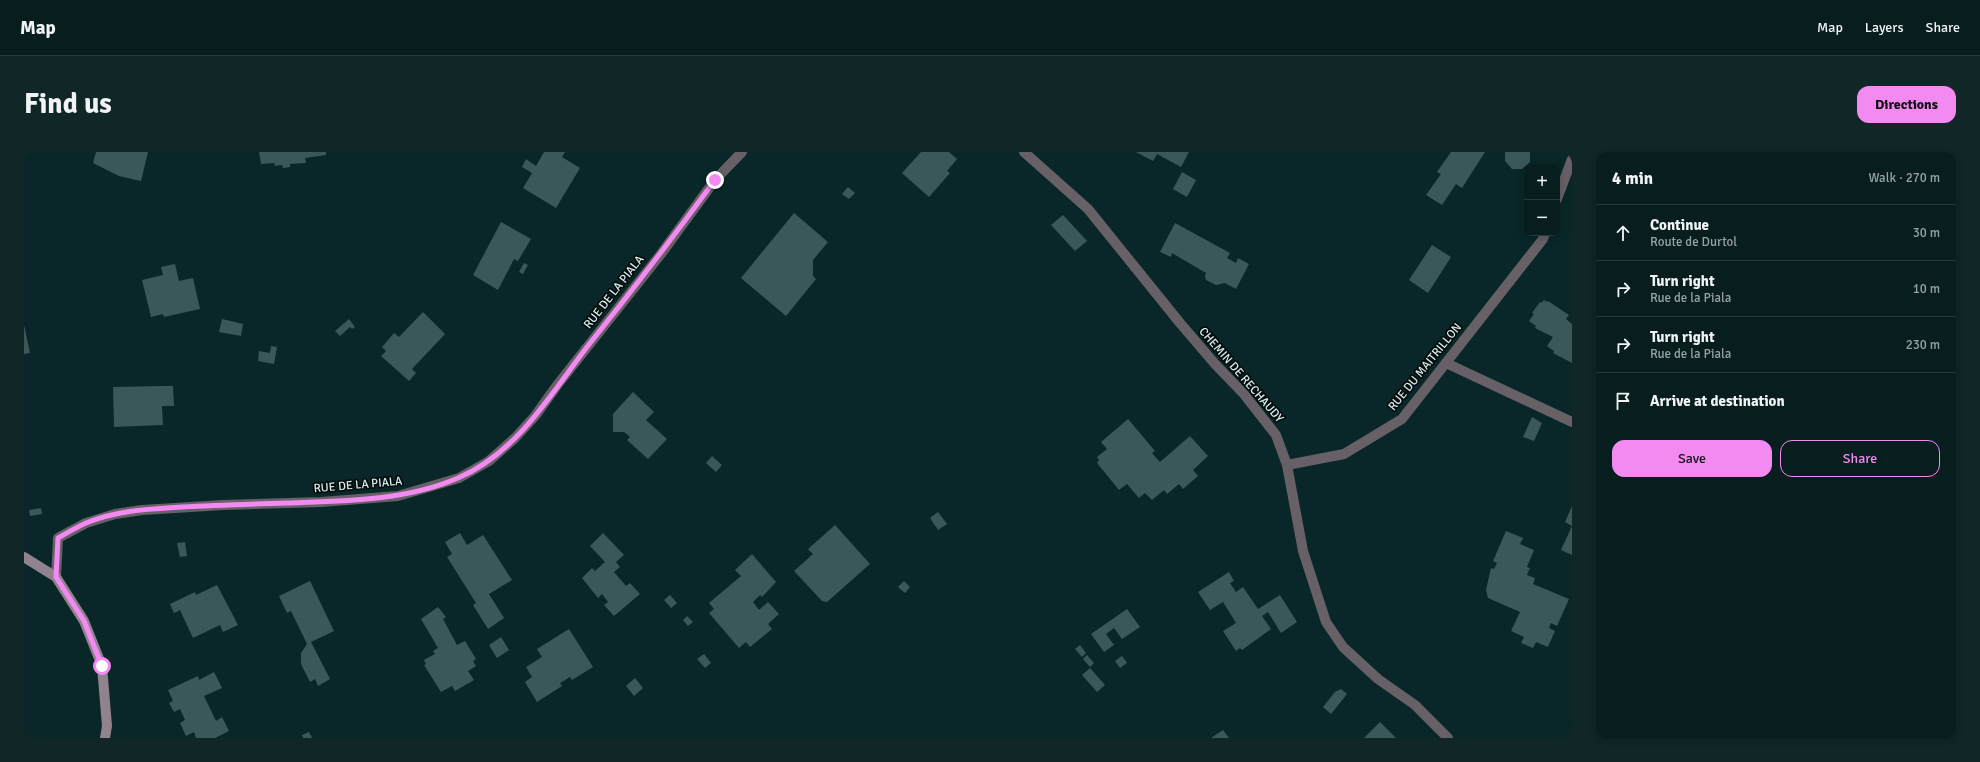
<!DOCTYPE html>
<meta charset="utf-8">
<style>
body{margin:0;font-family:Signika,sans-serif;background:#102627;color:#f1f3f6}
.controls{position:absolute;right:12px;top:12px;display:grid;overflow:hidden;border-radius:8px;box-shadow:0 2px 10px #0003}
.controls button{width:36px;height:36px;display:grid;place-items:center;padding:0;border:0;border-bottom:1px solid #283b3c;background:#071d1e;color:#f1f3f6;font:20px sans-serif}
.stop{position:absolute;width:12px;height:12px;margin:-9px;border:3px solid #f38af2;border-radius:50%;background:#fff}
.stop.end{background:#f38af2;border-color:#fff;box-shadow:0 1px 4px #0008}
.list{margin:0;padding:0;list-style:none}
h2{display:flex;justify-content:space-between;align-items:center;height:52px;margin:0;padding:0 16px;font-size:17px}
h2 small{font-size:13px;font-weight:400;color:#98a2a4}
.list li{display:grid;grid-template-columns:26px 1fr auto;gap:12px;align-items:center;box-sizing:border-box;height:56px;padding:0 16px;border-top:1px solid #283b3c}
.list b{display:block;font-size:15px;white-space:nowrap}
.list p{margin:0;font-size:13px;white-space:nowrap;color:#98a2a4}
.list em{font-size:13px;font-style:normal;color:#98a2a4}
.actions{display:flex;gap:8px;padding:12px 16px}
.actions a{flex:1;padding:9px 0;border:1px solid #f38af2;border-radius:12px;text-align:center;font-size:14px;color:#f38af2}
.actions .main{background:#f38af2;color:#111}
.icon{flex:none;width:22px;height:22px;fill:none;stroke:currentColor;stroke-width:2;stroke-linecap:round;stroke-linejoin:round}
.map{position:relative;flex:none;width:1548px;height:586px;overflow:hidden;border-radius:12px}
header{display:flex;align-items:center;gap:24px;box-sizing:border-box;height:56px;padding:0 20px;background:#071d1e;border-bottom:1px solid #283b3c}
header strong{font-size:19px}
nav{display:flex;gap:22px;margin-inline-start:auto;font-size:14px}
.intro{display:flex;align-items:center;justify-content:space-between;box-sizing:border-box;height:96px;padding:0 24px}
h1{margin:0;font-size:28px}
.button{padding:10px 18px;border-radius:12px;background:#f38af2;color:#111;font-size:14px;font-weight:700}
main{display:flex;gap:24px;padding:0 24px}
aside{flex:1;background:#071d1e;border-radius:12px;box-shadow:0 2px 10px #0003}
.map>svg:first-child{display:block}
</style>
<header>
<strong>Map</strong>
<nav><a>Map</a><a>Layers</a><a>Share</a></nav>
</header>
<div class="intro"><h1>Find us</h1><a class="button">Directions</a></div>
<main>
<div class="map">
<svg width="1548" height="586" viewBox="0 0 1548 586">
<rect width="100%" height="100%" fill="#092728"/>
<g fill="#3b5859">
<path d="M72,0H124L117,29L95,24L69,11Z"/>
<path d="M235,0H302V3L281,6L282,11L266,12V15L259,16L258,13L251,14L250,11L237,12Z"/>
<path d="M520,0H541L538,5L556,16L532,56L499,36L508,21L498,15L502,7L512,14Z"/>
<path d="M897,0H925L933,7L923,19L926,21L905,45L878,21Z"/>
<path d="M1112,0H1165L1157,15L1133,2L1129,9Z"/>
<path d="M1427,0H1461L1438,36L1432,32L1418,53L1402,43L1417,22L1413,20Z"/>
<path d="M1481,0H1506V10L1498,17H1488L1481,9Z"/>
<path d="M1158,20L1172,28L1163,45L1149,37Z"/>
<path d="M824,35L831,41L825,47L818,42Z"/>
<path d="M770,61L804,90L789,108V124L792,127L762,164L717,126Z"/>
<path d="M1039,63L1063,89L1051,99L1027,73Z"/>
<path d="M477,70L507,87L494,109L490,107L474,138L449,123Z"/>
<path d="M1151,71L1206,101L1203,106L1212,111L1214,106L1225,112L1212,137L1201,131L1192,133L1182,128L1181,124L1182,121L1148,101L1147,105L1136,100Z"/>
<path d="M1408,93L1427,105L1404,141L1385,128Z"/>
<path d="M500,111L504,113L499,122L495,120Z"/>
<path d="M151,112L155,129L169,126L176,157L140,165L139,162L127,165L118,128L139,123L137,115Z"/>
<path d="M1520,148L1523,150L1524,149L1545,163L1542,167L1548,172V211L1529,201L1530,199L1523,194L1529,185L1511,176L1512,174L1505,169L1510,162L1508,161L1516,150L1517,151Z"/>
<path d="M399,160L421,182L388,217L392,221L385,229L357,204L362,199L358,195L370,181L375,185Z"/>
<path d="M198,167L219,172L217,184L195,180Z"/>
<path d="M325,167L331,175L328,177L326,175L316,184L311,179Z"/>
<path d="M0,173L6,201L0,202Z"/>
<path d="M247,194L253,195L250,212L234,209L235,199L246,201Z"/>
<path d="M138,234H149L150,254H138L139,273L90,275L89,235Z"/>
<path d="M609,240L630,260L622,268L643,287L624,307L603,288L606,285L600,280H589V262Z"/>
<path d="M1508,265L1518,271L1510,289L1499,285Z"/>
<path d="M1104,267L1131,299L1128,301L1136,310L1166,284L1184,304L1169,318L1174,324L1159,337L1155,332L1143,342L1140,338L1128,348L1121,341L1115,346L1103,332L1095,338L1073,311L1075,308L1073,305L1083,297L1077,290Z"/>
<path d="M688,304L698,313L692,320L682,311Z"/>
<path d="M1548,354V403L1537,398L1548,374L1541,370Z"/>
<path d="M17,356L18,362L6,364L5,358Z"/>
<path d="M914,360L923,372L914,378L906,366Z"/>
<path d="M811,373L846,412L803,450L798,449L770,419L789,402L784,397Z"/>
<path d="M1482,379L1499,386L1496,392L1510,398L1503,415L1506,416L1503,423L1511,426L1509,432L1545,447L1533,474L1527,471L1525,476L1531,479L1524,495L1512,490L1509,496L1497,491L1500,485L1487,479L1496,460L1464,446L1462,438L1467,416L1470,417L1473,411L1469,409Z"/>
<path d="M436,381L443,393L459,383L488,428L465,442L480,466L464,477L449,453L452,451L423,405L428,402L421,390Z"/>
<path d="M579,381L600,403L592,410L596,415L590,420L602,434L606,431L616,442L590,464L580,453L584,450L578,442L574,446L558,426L568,416L571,419L581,410L566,394Z"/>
<path d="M161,390L163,404L156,405L153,391Z"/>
<path d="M728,402L752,430L738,445L736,443L729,450L735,458L744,450L755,462L744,472L748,477L726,495L722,490L715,496L685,461L690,457L685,451L717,424L711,418Z"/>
<path d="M1205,420L1210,429L1206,431L1212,440L1219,435L1234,457L1256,443L1273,470L1257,481L1244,460L1238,464L1247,477L1218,498L1216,496L1212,499L1199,479L1212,471L1199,450L1186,458L1174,440Z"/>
<path d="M286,429L310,479L287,490L306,527L294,534L291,527L286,530L277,512V501L283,492L267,459L263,461L255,444Z"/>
<path d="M880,429L886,435L881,441L874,435Z"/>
<path d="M193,433L214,473L199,480L196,473L169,486L156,458L150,461L146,452L171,440L172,443Z"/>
<path d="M646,443L653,451L647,456L640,448Z"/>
<path d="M414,455L422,465L419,467L433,493L441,489L452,507L449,509L452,514L444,519L450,528L431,539L428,534L417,540L400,513L402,512L400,508L411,502L409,499L414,496L397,467Z"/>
<path d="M1103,457L1116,475L1098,487L1090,476L1082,482L1090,493L1080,500L1067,482Z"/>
<path d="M663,464L669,470L664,474L659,468Z"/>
<path d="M545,477L569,515L548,528L546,525L536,531L538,534L513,550L501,530L508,525L502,515L518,505L513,497Z"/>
<path d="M477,485L485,498L473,506L465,493Z"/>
<path d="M1056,493L1062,501L1058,505L1051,497Z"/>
<path d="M680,502L687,511L681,516L673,507Z"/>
<path d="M1063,503L1070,511L1066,515L1059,507Z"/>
<path d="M1098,504L1103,511L1096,516L1091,509Z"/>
<path d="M1066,516L1081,533L1073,540L1058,523Z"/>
<path d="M190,520L198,536L180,544L192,569L198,565L205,579L191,586H172L170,580L162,584L156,571L161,568L156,557L150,560L145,551L149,549L144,538L174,524L175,528Z"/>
<path d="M611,526L619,536L610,544L602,534Z"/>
<path d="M1317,537L1323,542L1307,562L1299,555L1311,540Z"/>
<path d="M1356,570L1372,586H1340Z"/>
<path d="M1199,578L1205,586H1187Z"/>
<path d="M285,580L288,586H279L278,583Z"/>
</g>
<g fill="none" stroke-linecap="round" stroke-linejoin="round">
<g stroke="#686067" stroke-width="10">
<path d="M1000,0L1064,57L1156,171L1191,212L1219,241L1252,283L1263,313L1279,399L1302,470L1319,495L1354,527L1391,553L1424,586"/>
<path d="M1533,47L1548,7"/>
<path d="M1422,211L1548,270"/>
<path d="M1263,313L1320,302L1378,267L1519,87L1521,81"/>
<path d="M32,425L34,386L62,371L91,362L118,358L199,353L297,350L374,344L435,326L465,309L491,286L511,264L534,232L637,102L691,28L718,0"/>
</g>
<path stroke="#90838f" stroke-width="10" d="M0,405L32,425L60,469L78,514L83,574L81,586"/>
</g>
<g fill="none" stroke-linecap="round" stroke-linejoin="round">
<path stroke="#f38af2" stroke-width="5" d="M78,514L60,469L32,425L34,386C43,381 53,375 62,371C93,358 126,357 158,355C193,353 228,352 263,351C320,349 381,349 434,326C493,301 526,243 563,195C607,140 650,84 691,28"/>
</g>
<g text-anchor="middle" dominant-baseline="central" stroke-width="3.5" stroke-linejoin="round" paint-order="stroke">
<g font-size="12" fill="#dbebeb" stroke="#030d0e">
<text transform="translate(590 140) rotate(-52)">RUE DE LA PIALA</text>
<text transform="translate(1401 215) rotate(-51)">RUE DU MAITRILLON</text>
<text transform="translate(1217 223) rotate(49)">CHEMIN DE RECHAUDY</text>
<text transform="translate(334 333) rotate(-5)">RUE DE LA PIALA</text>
</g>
</g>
</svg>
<div class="controls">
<button>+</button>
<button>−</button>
</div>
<div class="stop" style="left:78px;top:514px"></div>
<div class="stop end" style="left:691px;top:28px"></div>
</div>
<aside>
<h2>4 min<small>Walk · 270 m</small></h2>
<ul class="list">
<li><svg class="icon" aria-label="ahead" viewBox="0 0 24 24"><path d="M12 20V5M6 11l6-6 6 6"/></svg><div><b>Continue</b><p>Route de Durtol</p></div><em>30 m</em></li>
<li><svg class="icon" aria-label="right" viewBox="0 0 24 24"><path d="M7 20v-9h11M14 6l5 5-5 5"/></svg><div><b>Turn right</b><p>Rue de la Piala</p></div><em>10 m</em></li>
<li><svg class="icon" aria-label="right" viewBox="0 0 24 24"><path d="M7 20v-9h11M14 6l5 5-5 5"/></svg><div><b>Turn right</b><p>Rue de la Piala</p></div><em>230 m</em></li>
<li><svg class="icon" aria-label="arrive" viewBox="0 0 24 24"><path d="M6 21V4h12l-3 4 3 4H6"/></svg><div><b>Arrive at destination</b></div></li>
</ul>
<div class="actions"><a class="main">Save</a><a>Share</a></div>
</aside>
</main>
